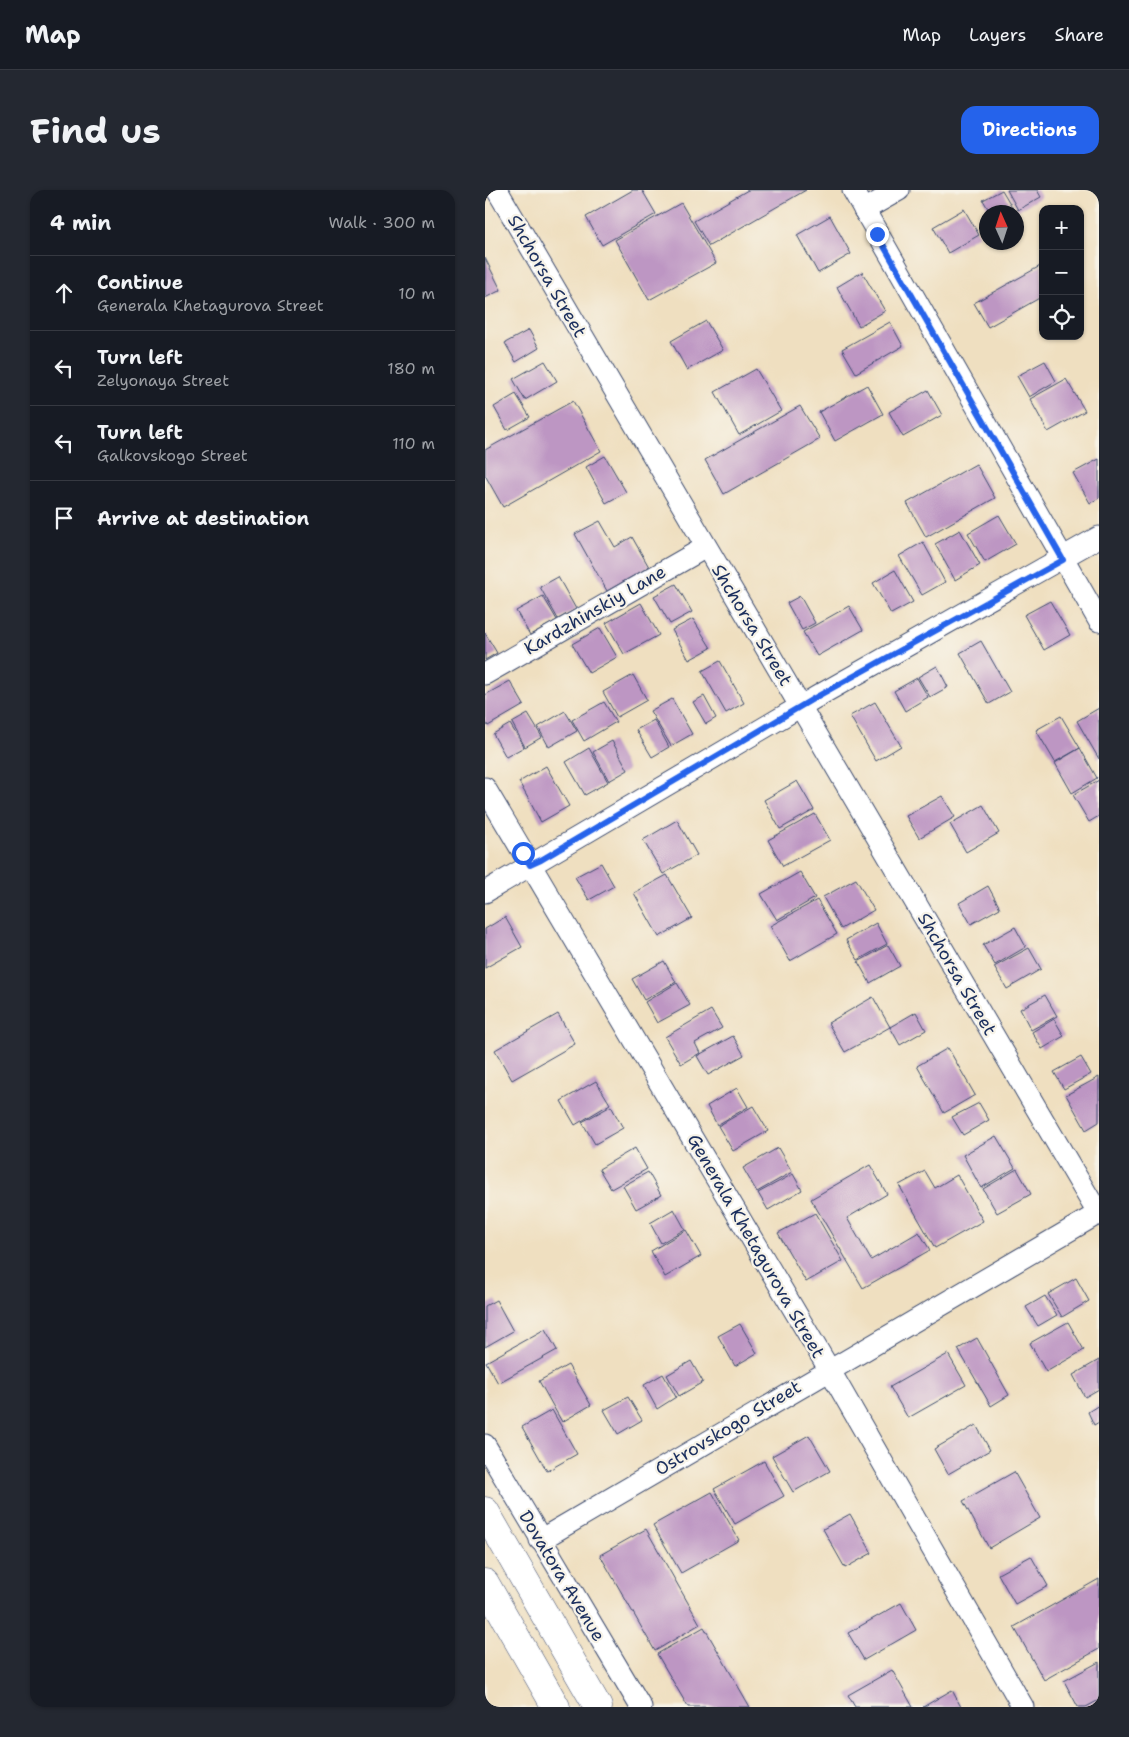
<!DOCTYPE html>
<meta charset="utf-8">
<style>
body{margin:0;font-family:"Shantell Sans",sans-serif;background:#242831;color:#f1f3f6}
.controls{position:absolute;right:15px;top:15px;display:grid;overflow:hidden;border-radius:10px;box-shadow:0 1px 4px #0004}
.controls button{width:45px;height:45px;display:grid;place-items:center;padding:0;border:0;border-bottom:1px solid #363941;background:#171b24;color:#f1f3f6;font:25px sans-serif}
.compass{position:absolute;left:494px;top:15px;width:45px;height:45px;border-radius:50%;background:#171b24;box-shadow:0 1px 4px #0004;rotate:357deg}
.stop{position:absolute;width:15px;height:15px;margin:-11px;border:4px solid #2563eb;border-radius:50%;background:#fff}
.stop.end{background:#2563eb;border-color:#fff;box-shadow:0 1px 5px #0008}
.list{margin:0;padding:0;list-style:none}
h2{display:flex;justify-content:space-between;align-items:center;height:65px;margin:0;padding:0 20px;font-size:21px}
h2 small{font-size:16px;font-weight:400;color:#9ea1a6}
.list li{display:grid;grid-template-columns:32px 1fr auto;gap:15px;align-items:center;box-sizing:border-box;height:75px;padding:0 20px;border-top:1px solid #363941}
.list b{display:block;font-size:19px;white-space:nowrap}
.list p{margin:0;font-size:16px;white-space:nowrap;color:#9ea1a6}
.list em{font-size:16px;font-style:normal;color:#9ea1a6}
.icon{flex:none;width:28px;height:28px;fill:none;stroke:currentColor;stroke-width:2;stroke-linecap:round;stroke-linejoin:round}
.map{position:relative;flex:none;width:614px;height:1517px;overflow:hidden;border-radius:15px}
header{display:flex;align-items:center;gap:30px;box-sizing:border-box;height:70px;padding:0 25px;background:#171b24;border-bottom:1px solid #363941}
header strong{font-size:24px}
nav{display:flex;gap:28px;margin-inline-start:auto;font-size:18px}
.intro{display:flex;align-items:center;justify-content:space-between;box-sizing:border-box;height:120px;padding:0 30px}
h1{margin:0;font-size:35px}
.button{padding:12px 22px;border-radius:15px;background:#2563eb;color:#fff;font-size:18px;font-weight:700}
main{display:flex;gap:30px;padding:0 30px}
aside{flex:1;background:#171b24;border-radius:15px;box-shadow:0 1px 4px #0004}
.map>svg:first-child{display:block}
</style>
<header>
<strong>Map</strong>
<nav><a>Map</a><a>Layers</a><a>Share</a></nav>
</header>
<div class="intro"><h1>Find us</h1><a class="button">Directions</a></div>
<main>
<aside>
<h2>4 min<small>Walk · 300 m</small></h2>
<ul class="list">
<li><svg class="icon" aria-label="ahead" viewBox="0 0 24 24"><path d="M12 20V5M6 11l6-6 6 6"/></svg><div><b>Continue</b><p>Generala Khetagurova Street</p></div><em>10 m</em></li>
<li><svg class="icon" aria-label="left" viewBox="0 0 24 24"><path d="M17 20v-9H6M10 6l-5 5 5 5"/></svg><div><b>Turn left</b><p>Zelyonaya Street</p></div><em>180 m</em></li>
<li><svg class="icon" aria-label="left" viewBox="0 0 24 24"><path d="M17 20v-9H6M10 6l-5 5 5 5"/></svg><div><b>Turn left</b><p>Galkovskogo Street</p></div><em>110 m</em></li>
<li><svg class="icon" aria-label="arrive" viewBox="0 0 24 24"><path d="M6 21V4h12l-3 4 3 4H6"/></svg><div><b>Arrive at destination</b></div></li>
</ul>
</aside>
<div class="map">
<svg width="614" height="1517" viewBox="0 0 614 1517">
<rect width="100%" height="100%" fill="#f7f3e8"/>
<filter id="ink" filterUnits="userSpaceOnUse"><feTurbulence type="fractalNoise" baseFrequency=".02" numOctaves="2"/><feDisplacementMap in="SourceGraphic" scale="10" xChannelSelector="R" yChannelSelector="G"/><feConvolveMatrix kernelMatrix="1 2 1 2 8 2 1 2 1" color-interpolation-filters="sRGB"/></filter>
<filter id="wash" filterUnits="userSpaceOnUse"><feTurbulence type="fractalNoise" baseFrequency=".0096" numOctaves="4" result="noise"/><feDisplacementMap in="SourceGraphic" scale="20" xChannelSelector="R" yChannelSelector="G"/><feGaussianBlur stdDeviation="1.12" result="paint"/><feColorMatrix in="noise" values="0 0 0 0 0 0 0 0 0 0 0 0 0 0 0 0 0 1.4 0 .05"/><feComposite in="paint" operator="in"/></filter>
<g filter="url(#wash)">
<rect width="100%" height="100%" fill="#efdfc0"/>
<g id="blocks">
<g fill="#bd96c3">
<path d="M148,0H157L171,24L117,55L101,27Z"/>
<path d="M263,0H321L224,56L209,31Z"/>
<path d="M517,0L530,22H505L498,10Z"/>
<path d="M522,0H552L556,7L533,20Z"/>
<path d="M196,13L231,73L164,110L130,50Z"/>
<path d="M479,19L494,45L463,63L448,37Z"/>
<path d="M345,26L366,64L333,83L312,45Z"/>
<path d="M0,68L16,100L0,108Z"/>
<path d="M557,75L558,106L503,137L489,113Z"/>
<path d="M377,82L400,121L374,136L352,97Z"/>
<path d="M221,131L238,160L202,180L186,151Z"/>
<path d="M405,132L418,156L371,183L357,159Z"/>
<path d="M44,140L54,158L31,172L20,153Z"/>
<path d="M60,171L72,191L40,210L28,189Z"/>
<path d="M560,171L571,191L544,207L532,186Z"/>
<path d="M271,179L296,221L254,245L230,202Z"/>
<path d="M581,189L600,221L563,242L545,209Z"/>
<path d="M382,195L398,224L350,251L334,222Z"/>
<path d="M443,200L457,225L418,247L404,222Z"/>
<path d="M31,204L45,227L22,240L9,217Z"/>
<path d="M88,211L116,261L18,317L0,285V260Z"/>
<path d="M315,216L335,249L239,304L220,270Z"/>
<path d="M120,266L141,302L121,313L101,277Z"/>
<path d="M614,269V308L605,313L588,283Z"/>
<path d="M491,274L510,308L441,347L422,313Z"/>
<path d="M514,325L531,354L500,372L483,343Z"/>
<path d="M115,331L130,357L147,347L164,377L122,401L90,344Z"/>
<path d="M475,340L495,375L470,390L450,354Z"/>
<path d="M438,352L460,392L437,405L414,366Z"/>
<path d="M410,380L428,412L406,424L388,393Z"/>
<path d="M73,387L91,419L73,429L55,397Z"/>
<path d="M191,394L207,422L185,434L169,406Z"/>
<path d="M58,406L72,430L45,445L31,421Z"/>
<path d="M315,406L330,433L317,440L302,413Z"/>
<path d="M565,411L585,445L559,460L539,425Z"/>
<path d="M156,413L174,445L139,464L121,433Z"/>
<path d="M364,416L378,440L332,466L318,442Z"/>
<path d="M208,429L226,458L204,470L187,440Z"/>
<path d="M115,438L132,467L104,483L87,454Z"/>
<path d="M0,443L12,463L0,470Z"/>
<path d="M496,451L525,502L504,514L475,463Z"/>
<path d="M235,471L259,513L241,523L217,481Z"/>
<path d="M452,476L463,497L445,507L433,487Z"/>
<path d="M148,485L162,510L132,527L118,502Z"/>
<path d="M432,488L443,507L420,521L409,501Z"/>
<path d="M25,491L39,515L3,536L0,531V505Z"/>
<path d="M219,506L231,528L221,534L208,512Z"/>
<path d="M187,509L207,544L186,556L165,521Z"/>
<path d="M119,512L131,532L99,551L87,530Z"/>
<path d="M390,512L416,556L391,571L365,526Z"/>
<path d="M614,518V569L592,531Z"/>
<path d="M80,521L92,541L64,557L53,537Z"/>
<path d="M43,524L57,547L40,557L27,533Z"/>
<path d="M576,526L595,558L570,572L551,540Z"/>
<path d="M169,530L184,557L167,567L151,540Z"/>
<path d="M25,534L39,557L21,567L8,544Z"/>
<path d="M127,551L143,580L124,591L108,562Z"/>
<path d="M104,558L123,592L100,605L81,572Z"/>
<path d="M595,558L612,588L587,603L570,573Z"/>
<path d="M61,576L84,616L56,632L34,592Z"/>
<path d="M614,590V626L604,632L588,605Z"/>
<path d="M312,591L329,620L295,639L279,610Z"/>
<path d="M457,606L470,627L434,648L421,626Z"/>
<path d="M498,615L514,643L481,662L465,634Z"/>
<path d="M330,624L345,650L298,676L283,650Z"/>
<path d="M192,630L212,665L178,684L158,650Z"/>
<path d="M116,673L129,696L104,710L90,687Z"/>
<path d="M315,682L330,708L292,730L276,704Z"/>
<path d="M182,685L207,728L174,747L149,703Z"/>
<path d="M371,689L389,720L356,739L338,707Z"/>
<path d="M503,696L515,718L486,734L474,713Z"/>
<path d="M332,710L352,744L305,771L285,736Z"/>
<path d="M20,727L37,757L0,778V739Z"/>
<path d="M391,733L402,754L373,770L361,750Z"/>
<path d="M530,737L541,757L510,775L498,755Z"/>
<path d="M403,755L415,776L385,793L373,772Z"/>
<path d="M544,758L556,779L522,799L509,777Z"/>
<path d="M179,771L191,792L159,810L147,789Z"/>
<path d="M192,793L205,815L172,833L160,812Z"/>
<path d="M560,805L572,826L546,840L535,819Z"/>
<path d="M388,807L405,837L360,862L343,833Z"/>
<path d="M226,820L237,838L210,853L215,863L196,874L180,847Z"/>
<path d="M431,822L441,840L415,855L405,837Z"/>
<path d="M73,824L90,854L27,890L10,860Z"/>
<path d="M569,829L579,846L557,859L547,842Z"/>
<path d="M248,846L259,865L223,885L212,866Z"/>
<path d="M463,858L490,905L459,923L432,876Z"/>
<path d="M596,867L606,884L579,899L569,882Z"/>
<path d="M614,887V932L601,940L581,905Z"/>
<path d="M111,891L125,914L90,935L76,911Z"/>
<path d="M252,898L263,917L232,935L222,916Z"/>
<path d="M494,913L504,930L478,945L467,927Z"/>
<path d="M126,916L138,938L110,954L97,932Z"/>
<path d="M268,916L283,941L248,961L233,936Z"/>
<path d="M511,946L530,978L496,998L478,965Z"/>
<path d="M150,958L162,979L126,999L114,979Z"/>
<path d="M293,958L307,982L272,1002L258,978Z"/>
<path d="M385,975L402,1004L362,1028L386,1070L434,1042L445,1060L378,1098L326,1009Z"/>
<path d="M532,979L546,1004L512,1023L498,999Z"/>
<path d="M440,981L450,998L472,985L498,1031L450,1058L414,995Z"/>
<path d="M163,982L176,1005L151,1019L138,996Z"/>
<path d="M308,984L317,1000L283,1020L273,1003Z"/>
<path d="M189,1019L200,1039L176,1053L165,1033Z"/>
<path d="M330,1023L358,1071L321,1092L293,1043Z"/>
<path d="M201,1040L216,1066L180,1087L166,1061Z"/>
<path d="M591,1088L604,1111L577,1127L563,1104Z"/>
<path d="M560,1106L572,1125L553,1136L541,1117Z"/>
<path d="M11,1110L28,1141L0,1157V1116Z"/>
<path d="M583,1132L599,1160L561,1182L545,1153Z"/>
<path d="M255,1134L272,1163L250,1176L233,1146Z"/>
<path d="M60,1139L72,1160L13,1193L1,1172Z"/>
<path d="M492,1148L524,1205L506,1216L473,1159Z"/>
<path d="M463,1164L481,1195L423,1228L405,1197Z"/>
<path d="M614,1170V1199L600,1207L588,1185Z"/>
<path d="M206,1171L218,1192L194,1206L182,1185Z"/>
<path d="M83,1175L106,1215L77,1232L54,1191Z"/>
<path d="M178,1184L191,1207L172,1219L159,1195Z"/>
<path d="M143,1207L157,1230L133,1244L119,1220Z"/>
<path d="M614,1215V1232L609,1235L603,1222Z"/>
<path d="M67,1220L92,1264L62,1281L37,1237Z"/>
<path d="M491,1235L505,1260L463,1284L449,1259Z"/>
<path d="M324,1245L345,1281L308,1302L287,1266Z"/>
<path d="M279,1271L299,1306L250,1334L229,1299Z"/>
<path d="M529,1282L555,1328L504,1358L478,1311Z"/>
<path d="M227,1302L254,1350L196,1383L168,1335Z"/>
<path d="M365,1324L387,1363L360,1378L338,1339Z"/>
<path d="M161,1339L215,1434L170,1461L115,1365Z"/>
<path d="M546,1366L563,1396L530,1414L513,1384Z"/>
<path d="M614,1389V1459L559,1490L529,1437Z"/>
<path d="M416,1413L431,1440L379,1470L363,1443Z"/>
<path d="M219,1437L265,1517H203L172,1464Z"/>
<path d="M614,1472V1510L601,1517H593L579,1491Z"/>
<path d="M407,1480L428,1517H370L363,1505Z"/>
<path d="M467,1500L476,1517H438Z"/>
</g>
</g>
</g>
<g filter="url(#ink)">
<use href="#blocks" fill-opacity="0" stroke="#3b496d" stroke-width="1"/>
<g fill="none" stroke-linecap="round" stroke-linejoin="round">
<g stroke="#3b496d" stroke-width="23">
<g id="street">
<path d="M12,0L614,1025"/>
<path d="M368,0L614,431"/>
<path d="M379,20L414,0"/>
<path d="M0,484L221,357"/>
<path d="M0,598L344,1179L538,1517"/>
<path d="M0,702L333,506L614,347"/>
<path d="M0,1255L156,1517"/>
<path d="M55,1350L614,1023"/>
</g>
</g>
<g stroke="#3b496d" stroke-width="29">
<g id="primary">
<path d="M0,1321L113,1517"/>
<path d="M0,1393L71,1517"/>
</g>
</g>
<use href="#street" stroke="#fff" stroke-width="21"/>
<use href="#primary" stroke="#fff" stroke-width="28"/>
</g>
</g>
<g fill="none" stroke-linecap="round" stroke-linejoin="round" filter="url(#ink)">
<path stroke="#2563eb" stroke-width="6" d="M38,663L45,675L56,670L333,506L578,370L392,44"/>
</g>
<g text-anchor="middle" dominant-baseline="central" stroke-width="4.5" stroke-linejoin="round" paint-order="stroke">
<g font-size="18" fill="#1b2f5e" stroke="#f7f3e8">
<text transform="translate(62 86) rotate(60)">Shchorsa Street</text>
<text transform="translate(110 420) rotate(-30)">Kardzhinskiy Lane</text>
<text transform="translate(267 435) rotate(59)">Shchorsa Street</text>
<text transform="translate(472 784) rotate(60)">Shchorsa Street</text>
<text transform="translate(271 1056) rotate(60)">Generala Khetagurova Street</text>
<text transform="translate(243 1238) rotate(-31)">Ostrovskogo Street</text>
<text transform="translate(77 1386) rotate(59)">Dovatora Avenue</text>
</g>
</g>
</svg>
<div class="controls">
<button>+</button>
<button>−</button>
<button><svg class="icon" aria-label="locate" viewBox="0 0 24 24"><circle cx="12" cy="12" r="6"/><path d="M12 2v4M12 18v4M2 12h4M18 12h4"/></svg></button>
</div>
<svg class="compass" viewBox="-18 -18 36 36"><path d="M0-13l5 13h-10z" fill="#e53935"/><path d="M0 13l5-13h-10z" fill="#9ea1a6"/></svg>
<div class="stop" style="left:38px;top:663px"></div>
<div class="stop end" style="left:392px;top:44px"></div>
</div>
</main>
